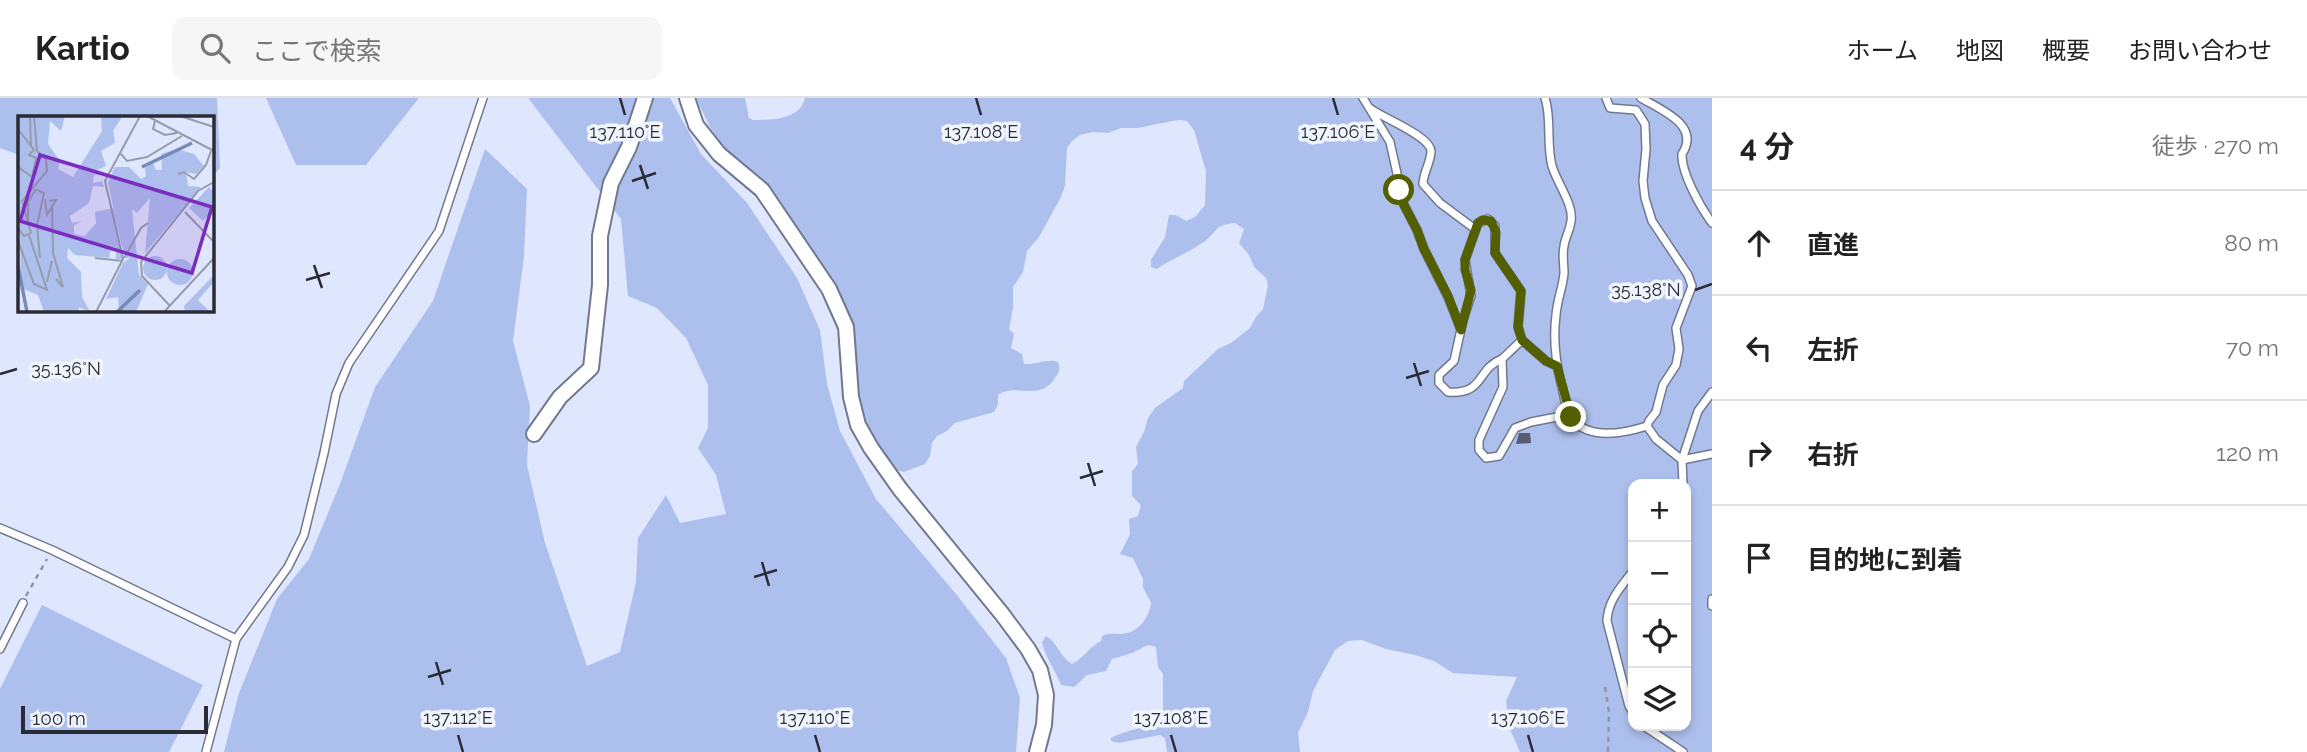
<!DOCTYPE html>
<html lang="ja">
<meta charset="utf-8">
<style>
body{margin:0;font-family:Raleway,"Noto Sans JP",sans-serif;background:#f6f6f6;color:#222}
.controls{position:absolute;right:21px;bottom:21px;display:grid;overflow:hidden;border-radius:14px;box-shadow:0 4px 10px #0003}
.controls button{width:63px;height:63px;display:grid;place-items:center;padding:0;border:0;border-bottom:2px solid #e0e0e0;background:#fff;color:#222;font:35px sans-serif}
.scale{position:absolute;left:21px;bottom:18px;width:187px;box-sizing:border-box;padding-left:7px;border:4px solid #292c35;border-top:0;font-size:19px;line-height:24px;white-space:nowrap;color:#292c35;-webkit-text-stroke:5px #f0f4fd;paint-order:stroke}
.stop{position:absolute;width:21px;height:21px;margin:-16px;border:5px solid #535f00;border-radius:50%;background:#fff}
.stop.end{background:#535f00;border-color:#fff;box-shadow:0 2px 7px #0008}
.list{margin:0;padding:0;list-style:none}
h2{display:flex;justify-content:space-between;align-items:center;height:91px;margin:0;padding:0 28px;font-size:30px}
h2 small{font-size:23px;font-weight:400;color:#767676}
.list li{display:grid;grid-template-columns:46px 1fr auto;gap:21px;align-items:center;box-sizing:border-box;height:105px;padding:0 28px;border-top:2px solid #e0e0e0}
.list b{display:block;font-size:26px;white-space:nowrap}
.list em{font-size:23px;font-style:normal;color:#767676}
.icon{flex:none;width:38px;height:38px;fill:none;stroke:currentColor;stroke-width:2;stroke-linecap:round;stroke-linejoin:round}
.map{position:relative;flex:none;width:1712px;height:654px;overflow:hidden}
header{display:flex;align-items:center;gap:42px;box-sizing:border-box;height:98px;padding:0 35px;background:#fff;border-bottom:2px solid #e0e0e0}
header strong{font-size:33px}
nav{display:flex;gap:38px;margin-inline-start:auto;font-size:24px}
.search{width:490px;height:63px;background:#f6f6f6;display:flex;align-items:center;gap:18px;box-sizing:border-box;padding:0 24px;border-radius:14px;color:#767676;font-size:26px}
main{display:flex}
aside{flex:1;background:#fff}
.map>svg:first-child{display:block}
</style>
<header>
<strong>Kartio</strong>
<div class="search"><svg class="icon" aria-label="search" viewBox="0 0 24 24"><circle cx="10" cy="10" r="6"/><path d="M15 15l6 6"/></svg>ここで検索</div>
<nav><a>ホーム</a><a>地図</a><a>概要</a><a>お問い合わせ</a></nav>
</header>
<main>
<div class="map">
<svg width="1712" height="654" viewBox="0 0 1712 654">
<rect width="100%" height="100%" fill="#dee7fd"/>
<g fill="#adbfed" fill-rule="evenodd">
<path d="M0,0H217L220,70L212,79V19H19V57L0,50Z"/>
<path d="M266,0H419L366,67H296Z"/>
<path d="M528,0H670L701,56L747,105L797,180L820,232L827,286L840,333L876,401L956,496L1006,560L1020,600L1016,654H224L239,595L277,501L309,461L340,386L375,289L433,203L485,51L527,91L524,158L513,243L530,308L527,367L545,445L587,568L620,554L636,484L638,440L666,397L680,425L726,416L716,377L698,350L708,330V287L686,240L657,210L628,198L621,121Z"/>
<path d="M696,0H745L749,20L753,22C771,22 800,22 805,0H1712V654H1520L1509,629L1506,603L1517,579L1453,575L1434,563L1415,557L1386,551L1362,542L1348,543L1335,552L1313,593L1308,614L1298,635L1300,654H1167L1165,640L1160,637L1119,645L1111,643V640C1126,631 1154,631 1163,615V576L1158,569L1156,549L1148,547L1132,555L1112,561L1106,573L1087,577L1074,589L1061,587C1056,573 1044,557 1042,544L1046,538C1057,544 1060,559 1072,566C1084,560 1089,549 1101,543L1102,538C1110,535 1112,536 1120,536C1137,536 1149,521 1151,505L1143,489V481L1133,460L1120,456L1130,436L1129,421L1138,418L1141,407L1132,398V373L1138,366L1136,349L1144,334L1148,320L1155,310L1183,290L1184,283L1218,251L1231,245L1250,230L1256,219L1263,211L1268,187L1266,180L1254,169L1249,157L1239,145L1244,131L1235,125C1212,127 1217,136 1202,145C1188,155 1171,161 1157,171L1151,169V162L1165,139L1169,117H1176L1186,123L1195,119L1205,107L1206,73L1194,32L1187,23L1178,22L1137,30H1121L1108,35L1093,34L1080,37L1072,43L1067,50L1065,88L1060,101L1039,139L1027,153L1023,174L1013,189V210L1009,231L1014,236L1011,250L1022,256L1024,266C1037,267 1047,260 1058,264C1061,271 1059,274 1055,280C1039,305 1016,284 998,297V306L994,314L955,325L947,333L937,338L932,345L930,358L925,366L904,374L897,372L889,364L868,329L859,299L851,220L833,183L766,89L729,55L711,31ZM1633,386H1686V628H1633Z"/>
<path d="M42,507L203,587L169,654H0V591Z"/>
</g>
<path fill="#565d70" d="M1519,335H1530L1531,345L1516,346Z"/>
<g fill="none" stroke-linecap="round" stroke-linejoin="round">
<g stroke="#71798d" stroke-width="10">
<g id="lane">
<path d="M1363,0L1390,44L1404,107L1417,132L1424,151L1448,199L1461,232"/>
<path d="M1545,0C1552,21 1546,45 1552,68C1557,85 1574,107 1571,123C1570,132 1565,140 1564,148C1562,157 1564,166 1564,175C1563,189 1557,202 1556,217C1553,241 1555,261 1561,285C1564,296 1565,312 1572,321C1590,343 1625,335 1647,328"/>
<path d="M1606,0L1610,10L1636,12L1645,26L1646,51L1643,83L1645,100L1652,123L1688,177L1692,188L1676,230L1679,251L1676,267L1663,287L1656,314L1649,323L1647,328L1656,341L1682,362"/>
<path d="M1641,0C1661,12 1701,27 1682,56C1681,75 1701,110 1712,125"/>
<path d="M1371,11C1383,20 1430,38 1431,53C1431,64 1423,75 1423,86L1440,105L1475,131"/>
<path d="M1522,242L1502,261L1503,289L1479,342V352L1486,360L1499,358L1515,330L1531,324L1562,318L1567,308"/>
<path d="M1502,261C1476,271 1485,297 1448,294L1439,285V277L1454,263L1463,222L1471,198L1465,162L1478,125L1488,121L1495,128V155L1521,193L1518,229L1522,242L1546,263L1557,268"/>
<path d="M1682,362L1712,356"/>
<path d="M1683,386L1682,362L1698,313L1712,294"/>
<path d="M0,430L52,452L236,541"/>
<path d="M1633,473C1621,489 1608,502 1607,523L1629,608L1633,614"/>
<path d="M1712,501V508"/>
<path d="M0,551L23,505"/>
<path d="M1644,628L1683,654"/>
<path d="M206,654L236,541L288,469L304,437L324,355L336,296L349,265L439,133L483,0"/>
</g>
</g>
<g stroke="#71798d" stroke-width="18">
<g id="street">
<path d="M687,0L696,27L719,56L762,92L829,191L846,229L851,299L858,327L871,350L900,391L1002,516L1028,551L1040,572L1046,597L1044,627L1037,654"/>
<path d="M534,336L560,299L591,270L600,187V138L611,85L629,49L645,0"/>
</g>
</g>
<g stroke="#8f96a6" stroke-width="2.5" stroke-dasharray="5 5" stroke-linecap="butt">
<path d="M26,498L47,461"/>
<path d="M1605,589L1609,614L1608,654"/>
</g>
<use href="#lane" stroke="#fff" stroke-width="7"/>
<use href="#street" stroke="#fff" stroke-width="14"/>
</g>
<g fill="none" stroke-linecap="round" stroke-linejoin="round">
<path stroke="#535f00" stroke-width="9" d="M1399,92L1404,107L1417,132L1424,151L1448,198L1461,232L1471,192L1465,172V162L1478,125L1482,122L1491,123L1496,134L1495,155L1521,193L1518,229L1522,242L1546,263L1557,268L1571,319"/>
</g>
<path fill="none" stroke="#292c35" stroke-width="2.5" d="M620,0L625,17M976,0L981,17M1333,0L1338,17M640,67L648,91M632,83L656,75M314,167L322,190M306,182L330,175M1695,192L1712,186M1414,265L1421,288M0,276L17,271M1406,280L1429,273M1088,365L1095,388M1080,380L1103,373M762,464L769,488M754,479L777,472M436,564L443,587M428,579L451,572M458,637L463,654M815,637L820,654M1171,637L1176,654M1528,637L1533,654"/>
<g transform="translate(18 18)">
<rect width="196" height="196" fill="#dee7fd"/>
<path d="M0,0H47L43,15L32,5L30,28L42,45L40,53L55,61L84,15L83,0L104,1L95,15L97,27L83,35L88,50L77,55L82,59H76L75,67L84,65L86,71L75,70L71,87L52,100L54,107L64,105L56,109V118L67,120L78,107L77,96L95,92L97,97L104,143H98V131L93,132L91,142L57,139L50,132L49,142L63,156L64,181L72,196L61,191L60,196H26L20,179L3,172ZM159,33L176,38L186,50L178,58L168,56L170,70L183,71L127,137L132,82L119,97L114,93L121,159L130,168L118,196H101L100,181L88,183L105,147L112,142H108L102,124L90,66L97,51H111L123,63L128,60L127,52L135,47L138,54H144L143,38ZM191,71L196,76V93L185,105L171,92ZM125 152a12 12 0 1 1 24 0a12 12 0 1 1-24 0ZM149 156a13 13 0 1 1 26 0a13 13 0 1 1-26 0ZM194,161L196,166L180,184L192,196H167L166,190Z" fill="#adbfed"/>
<path fill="none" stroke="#7889b6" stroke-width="3.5" d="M124,51L174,27M0,150L9,196M99,196L122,174"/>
<path fill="none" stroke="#969cad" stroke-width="2" d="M12,0L13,30M129,0L196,35M162,0L196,11M137,5L135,13L147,19L159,17M0,13L16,34L11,39L18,42L14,61L0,51M103,38L109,45L129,41L164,20M160,58L166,56L176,63L188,49L193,35M19,74L26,77L19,109L22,142M27,83L29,99L38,84L31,85M34,89L35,137L45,171L38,163M167,96L196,126M10,106V86L18,73M0,112L6,120L13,117L4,85L29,55L28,43L19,35L16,0M0,125L16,168L29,174L11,119M77,142L105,145M106,142L123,112L130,107M29,166L34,145M152,190L124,160L123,146L180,75L196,66M78,196L105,143L87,65L122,0M146,196L196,142"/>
<path fill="#7b2cbf" fill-opacity="0.15" stroke="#7b2cbf" stroke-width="3.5" d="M22,39L194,91L174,157L2,105Z"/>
<rect width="196" height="196" fill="none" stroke="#292c35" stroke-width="3.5"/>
</g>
<g font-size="18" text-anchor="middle" fill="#292c35" stroke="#f0f4fd" stroke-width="7" stroke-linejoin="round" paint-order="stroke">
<text x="625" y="40">137.110°E</text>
<text x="981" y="40">137.108°E</text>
<text x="1338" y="40">137.106°E</text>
<text x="1646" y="198">35.138°N</text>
<text x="66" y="277">35.136°N</text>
<text x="458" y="626">137.112°E</text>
<text x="815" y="626">137.110°E</text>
<text x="1171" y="626">137.108°E</text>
<text x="1528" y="626">137.106°E</text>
</g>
</svg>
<div class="controls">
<button>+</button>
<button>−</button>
<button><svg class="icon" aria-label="locate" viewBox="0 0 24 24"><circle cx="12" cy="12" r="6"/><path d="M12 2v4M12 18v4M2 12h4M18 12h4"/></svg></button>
<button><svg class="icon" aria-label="layers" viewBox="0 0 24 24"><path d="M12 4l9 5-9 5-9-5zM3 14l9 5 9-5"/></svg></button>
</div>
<div class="scale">100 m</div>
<div class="stop" style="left:1399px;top:92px"></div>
<div class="stop end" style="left:1571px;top:319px"></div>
</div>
<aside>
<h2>4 分<small>徒歩 · 270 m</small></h2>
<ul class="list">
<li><svg class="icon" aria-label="ahead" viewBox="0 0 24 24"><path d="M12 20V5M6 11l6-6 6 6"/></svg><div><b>直進</b></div><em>80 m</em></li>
<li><svg class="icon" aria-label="left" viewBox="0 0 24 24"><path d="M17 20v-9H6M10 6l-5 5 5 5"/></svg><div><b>左折</b></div><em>70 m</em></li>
<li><svg class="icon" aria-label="right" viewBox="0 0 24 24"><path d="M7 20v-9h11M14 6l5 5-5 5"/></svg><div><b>右折</b></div><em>120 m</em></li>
<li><svg class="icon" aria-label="arrive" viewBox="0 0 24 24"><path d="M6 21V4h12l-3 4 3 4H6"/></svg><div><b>目的地に到着</b></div></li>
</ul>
</aside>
</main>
